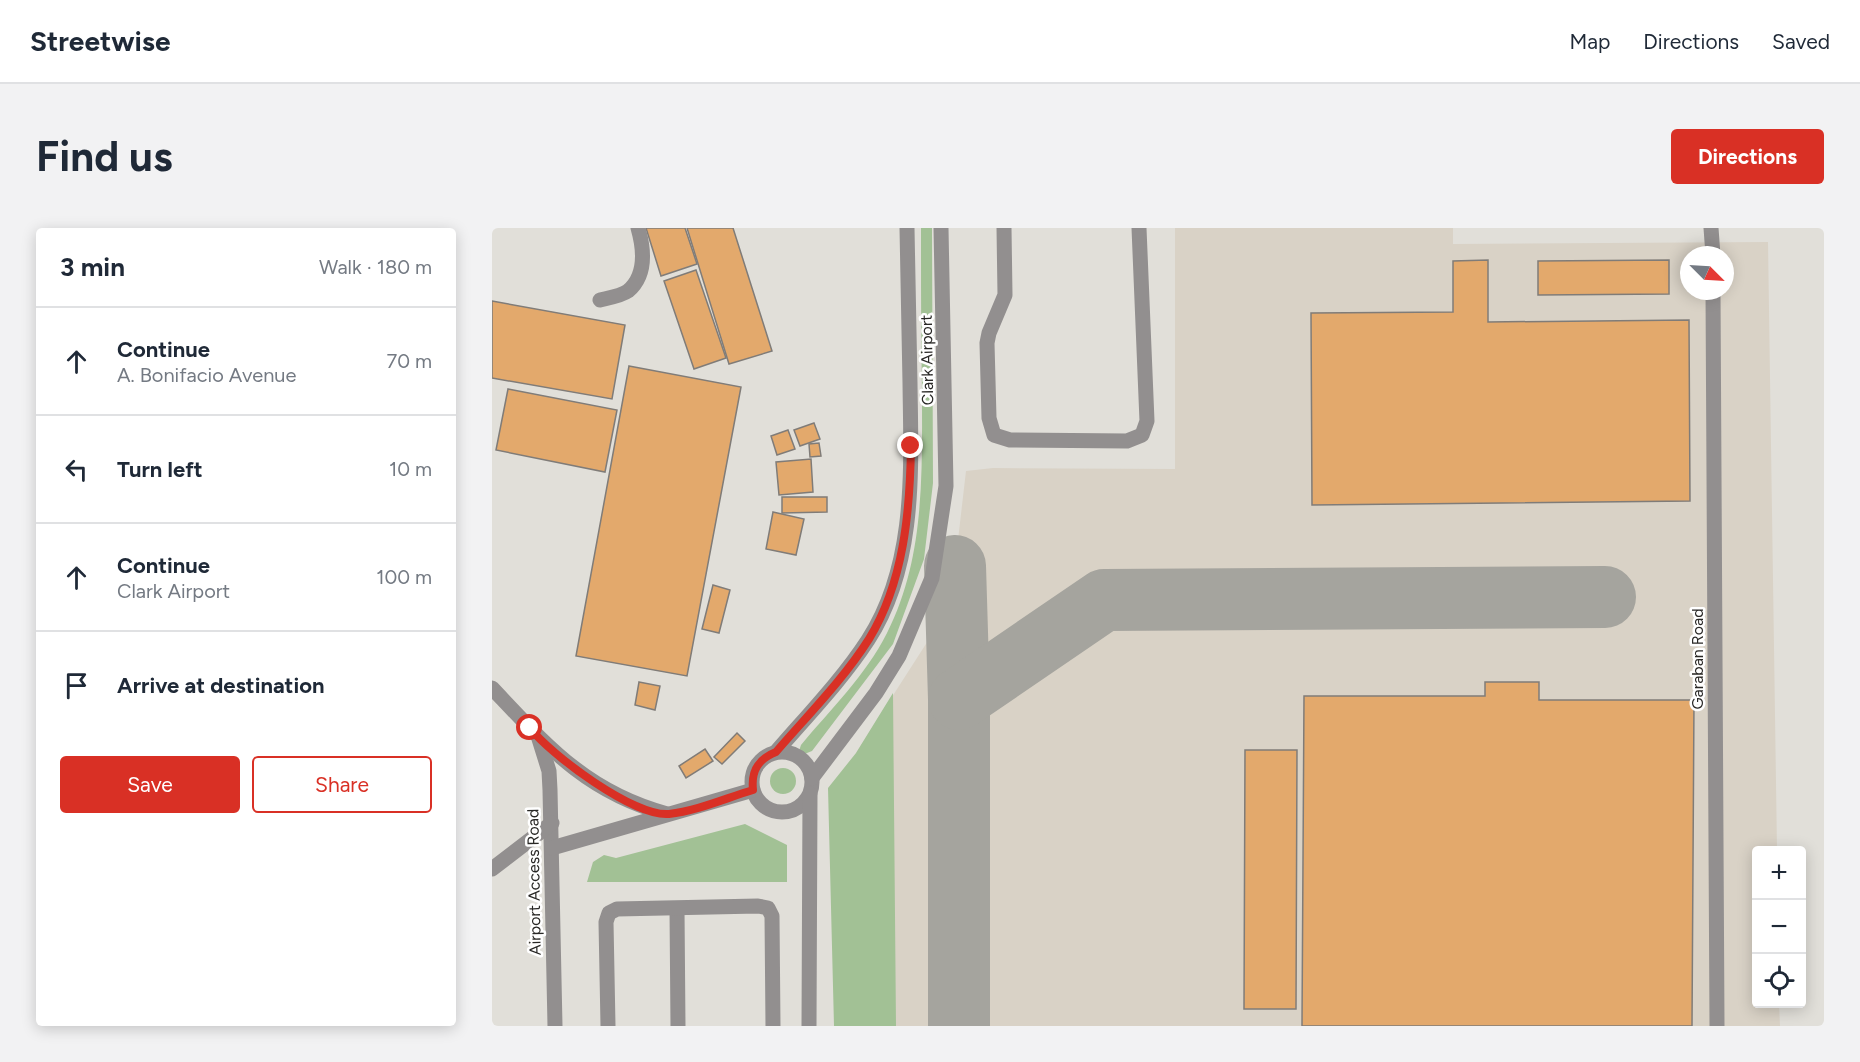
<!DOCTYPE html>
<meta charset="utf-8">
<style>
body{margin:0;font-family:Figtree,sans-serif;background:#f2f2f3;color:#1f2937}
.controls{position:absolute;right:18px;bottom:18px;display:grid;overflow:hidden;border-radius:6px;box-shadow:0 3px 15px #0003}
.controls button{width:54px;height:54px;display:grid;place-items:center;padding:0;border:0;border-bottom:2px solid #e0e1e3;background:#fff;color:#1f2937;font:30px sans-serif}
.compass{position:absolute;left:1188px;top:18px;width:54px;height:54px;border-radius:50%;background:#fff;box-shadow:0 3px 15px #0003;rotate:114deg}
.stop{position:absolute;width:18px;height:18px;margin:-14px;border:4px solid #d93025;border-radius:50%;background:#fff}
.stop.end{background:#d93025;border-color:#fff;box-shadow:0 2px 6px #0008}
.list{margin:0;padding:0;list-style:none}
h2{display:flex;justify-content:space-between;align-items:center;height:78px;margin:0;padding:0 24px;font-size:26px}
h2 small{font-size:20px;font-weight:400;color:#747a83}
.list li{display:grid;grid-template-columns:39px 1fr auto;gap:18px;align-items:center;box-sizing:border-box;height:108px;padding:0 24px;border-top:2px solid #e0e1e3}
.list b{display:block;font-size:22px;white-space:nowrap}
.list p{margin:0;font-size:20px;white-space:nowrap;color:#747a83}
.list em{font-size:20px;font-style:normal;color:#747a83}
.actions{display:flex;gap:12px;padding:18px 24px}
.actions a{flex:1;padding:14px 0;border:2px solid #d93025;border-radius:6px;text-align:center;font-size:21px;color:#d93025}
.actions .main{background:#d93025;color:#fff}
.icon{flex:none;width:33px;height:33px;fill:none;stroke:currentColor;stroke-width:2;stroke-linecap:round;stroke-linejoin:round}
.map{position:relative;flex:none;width:1332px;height:798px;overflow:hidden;border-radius:6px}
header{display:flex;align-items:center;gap:36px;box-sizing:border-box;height:84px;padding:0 30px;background:#fff;border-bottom:2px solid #e0e1e3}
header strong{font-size:28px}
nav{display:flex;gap:33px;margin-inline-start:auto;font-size:21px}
.intro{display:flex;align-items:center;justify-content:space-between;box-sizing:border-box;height:144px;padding:0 36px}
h1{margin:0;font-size:42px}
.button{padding:15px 27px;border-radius:6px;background:#d93025;color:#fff;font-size:21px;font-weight:700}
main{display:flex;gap:36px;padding:0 36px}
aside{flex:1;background:#fff;border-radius:6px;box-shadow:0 3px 15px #0003}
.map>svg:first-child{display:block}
</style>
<header>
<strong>Streetwise</strong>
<nav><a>Map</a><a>Directions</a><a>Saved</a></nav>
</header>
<div class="intro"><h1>Find us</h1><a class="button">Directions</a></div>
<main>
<aside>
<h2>3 min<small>Walk · 180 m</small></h2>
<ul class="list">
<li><svg class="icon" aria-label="ahead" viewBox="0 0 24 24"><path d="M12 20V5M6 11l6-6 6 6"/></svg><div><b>Continue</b><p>A. Bonifacio Avenue</p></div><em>70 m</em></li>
<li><svg class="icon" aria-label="left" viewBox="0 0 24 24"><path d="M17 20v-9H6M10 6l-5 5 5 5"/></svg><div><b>Turn left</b></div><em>10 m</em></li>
<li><svg class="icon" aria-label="ahead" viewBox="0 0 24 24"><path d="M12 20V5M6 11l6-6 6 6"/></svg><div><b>Continue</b><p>Clark Airport</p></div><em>100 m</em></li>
<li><svg class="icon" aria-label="arrive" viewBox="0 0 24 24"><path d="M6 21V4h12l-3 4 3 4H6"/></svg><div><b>Arrive at destination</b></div></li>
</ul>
<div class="actions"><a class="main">Save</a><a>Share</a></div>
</aside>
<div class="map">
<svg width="1332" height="798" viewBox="0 0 1332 798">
<rect width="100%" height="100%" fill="#e1dfd9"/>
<path fill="#d9d2c6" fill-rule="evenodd" d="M683,0H961V16L1276,14L1285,622H1264V776H1287L1288,798H364V525L441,405L463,338L474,243L501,240L683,241ZM1197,27H1233V63H1197Z"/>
<g fill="#a2c195">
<path d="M429,0H440L441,255L432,331L401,416L320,523L310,527L307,523L309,517C338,482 374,447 395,405C433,330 430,246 430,164C429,109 429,55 429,0Z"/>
<path d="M401,465L404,798H342L336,560L364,525Z"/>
<circle cx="291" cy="553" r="13"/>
<path d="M253,596L295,617V654H95L101,634L112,627L124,630Z"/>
</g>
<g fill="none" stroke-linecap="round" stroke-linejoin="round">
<g stroke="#a5a49e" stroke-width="62">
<path d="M463,338L467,471V798"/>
<path d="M467,471L612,372L1113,369"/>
</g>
</g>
<g fill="#e3a96c" stroke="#807c78" stroke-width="1.5">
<path d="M154,0H193L205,36L169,48Z"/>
<path d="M195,0H241L280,123L237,136Z"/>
<path d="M996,32V94L1197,92L1198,273L820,277L819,85L961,84V33Z"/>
<path d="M1177,32V66L1046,67V33Z"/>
<path d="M204,42L234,130L202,141L172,53Z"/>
<path d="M0,73L133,97L120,171L0,150Z"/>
<path d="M137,138L249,159L195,448L84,428Z"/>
<path d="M16,161L125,182L113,244L4,222Z"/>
<path d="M322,195L328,211L308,218L302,202Z"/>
<path d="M296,202L303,221L285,227L279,208Z"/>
<path d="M327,215L329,228L318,229L317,216Z"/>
<path d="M319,231L321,264L287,267L284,234Z"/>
<path d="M290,269H335V284L290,285Z"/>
<path d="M281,284L312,291L304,327L274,321Z"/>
<path d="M221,357L238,362L227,405L210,401Z"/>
<path d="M147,454L168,458L163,482L143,477Z"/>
<path d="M993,454H1047V472H1202L1200,798H810L812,468H993Z"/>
<path d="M245,505L253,513L230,536L222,529Z"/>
<path d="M213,521L221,533L194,550L187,538Z"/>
<path d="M753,522H805L804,781H752Z"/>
</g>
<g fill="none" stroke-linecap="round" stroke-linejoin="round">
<g stroke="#928f8f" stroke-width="15">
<path d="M512,0L513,67L497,105L495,115L497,190L502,207L518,212L635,213L650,207L655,193L647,0"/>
<path d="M1219,0L1221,27"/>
<path d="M1221,63L1225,798"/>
<path d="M108,72C116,70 129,68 136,63C155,47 152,21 146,0"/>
<path d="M0,460C55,518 94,564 175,586"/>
<path d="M47,511L57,543L58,562L63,798"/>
<path d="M284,524C315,488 350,452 376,412C425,336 419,240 418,155C417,103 416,52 415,0"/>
<circle cx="290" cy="554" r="30"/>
<path d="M320,550L384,465L407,428L440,350L454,258L449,0"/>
<path d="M60,620L261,562"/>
<path d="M0,641L60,595"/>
<path d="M185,681L186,798"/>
<path d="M116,798L114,694L117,685L125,681L266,678L276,680L280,688L281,798"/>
<path d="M317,798L318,566"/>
</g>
</g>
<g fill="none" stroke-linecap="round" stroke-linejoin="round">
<path stroke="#d93025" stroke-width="8" d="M38,500C59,527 142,589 177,586C205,583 234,570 261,562C259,543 266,531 284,524C315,488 351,452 377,411C412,354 418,283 419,218"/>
</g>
<g text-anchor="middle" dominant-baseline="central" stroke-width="5" stroke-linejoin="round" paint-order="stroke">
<g font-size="16" fill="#282725" stroke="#fff">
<text transform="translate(435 132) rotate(-91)">Clark Airport</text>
<text transform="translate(1205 431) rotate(-90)">Garaban Road</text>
<text transform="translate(42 654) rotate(-91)">Airport Access Road</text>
</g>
</g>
</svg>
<div class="controls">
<button>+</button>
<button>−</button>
<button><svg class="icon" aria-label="locate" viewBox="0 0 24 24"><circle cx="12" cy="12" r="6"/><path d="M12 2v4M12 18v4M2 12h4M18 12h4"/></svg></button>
</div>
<svg class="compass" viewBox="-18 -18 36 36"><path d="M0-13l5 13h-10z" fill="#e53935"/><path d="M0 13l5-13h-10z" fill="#747a83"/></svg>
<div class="stop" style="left:38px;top:500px"></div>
<div class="stop end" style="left:419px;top:218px"></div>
</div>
</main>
